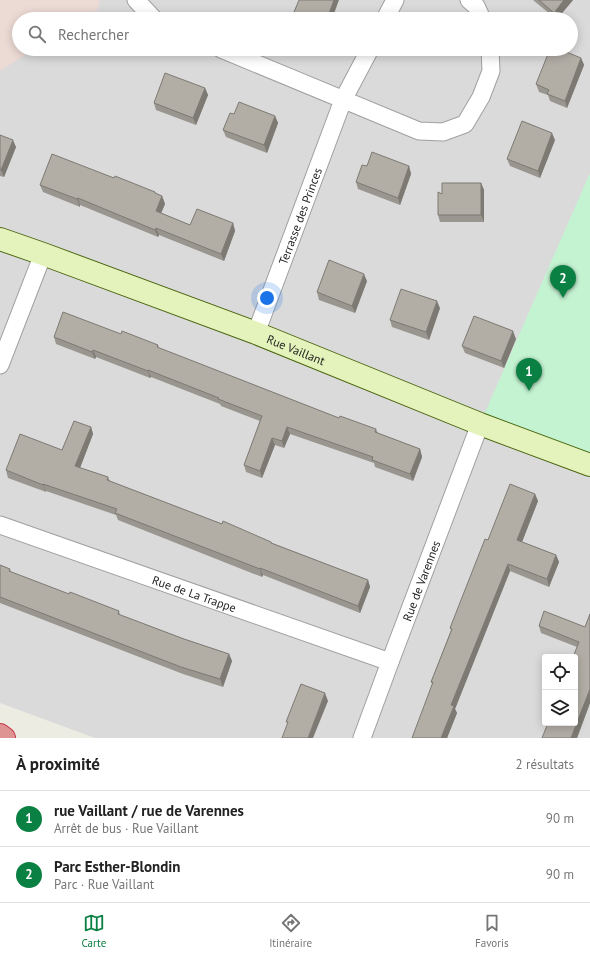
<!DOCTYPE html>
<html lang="fr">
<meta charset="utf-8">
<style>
body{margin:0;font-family:"PT Sans",sans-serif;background:#f2f2f2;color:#222}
.controls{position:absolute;right:12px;bottom:12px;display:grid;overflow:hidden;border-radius:4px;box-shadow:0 2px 10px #0003}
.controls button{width:36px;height:36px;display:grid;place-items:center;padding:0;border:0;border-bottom:1px solid #e0e0e0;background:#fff;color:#222;font:20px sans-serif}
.you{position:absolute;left:267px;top:298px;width:14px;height:14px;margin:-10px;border:3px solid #fff;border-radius:50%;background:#1a73e8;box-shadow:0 0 0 6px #1a73e833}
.badge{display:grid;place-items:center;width:26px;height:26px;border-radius:50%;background:#0b8043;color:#fff;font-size:13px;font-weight:700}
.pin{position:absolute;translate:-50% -33px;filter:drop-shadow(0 1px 2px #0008)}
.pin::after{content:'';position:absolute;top:21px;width:14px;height:12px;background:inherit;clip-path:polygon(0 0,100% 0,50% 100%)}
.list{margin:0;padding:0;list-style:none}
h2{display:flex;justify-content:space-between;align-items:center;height:52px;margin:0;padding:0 16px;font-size:17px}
h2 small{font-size:13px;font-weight:400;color:#767676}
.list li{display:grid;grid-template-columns:26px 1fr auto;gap:12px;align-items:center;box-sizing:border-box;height:56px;padding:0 16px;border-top:1px solid #e0e0e0}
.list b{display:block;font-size:15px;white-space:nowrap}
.list p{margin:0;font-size:13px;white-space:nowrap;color:#767676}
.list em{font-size:13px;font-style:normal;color:#767676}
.icon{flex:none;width:22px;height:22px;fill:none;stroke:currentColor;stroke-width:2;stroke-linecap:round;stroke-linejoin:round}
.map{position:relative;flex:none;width:590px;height:738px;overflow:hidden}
.search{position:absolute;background:#fff;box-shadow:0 2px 10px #0003;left:12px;right:12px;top:12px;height:44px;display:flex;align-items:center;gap:10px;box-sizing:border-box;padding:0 14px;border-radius:22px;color:#767676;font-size:15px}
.sheet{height:164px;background:#fff}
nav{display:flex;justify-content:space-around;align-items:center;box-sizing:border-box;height:56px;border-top:1px solid #e0e0e0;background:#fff;font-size:11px;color:#767676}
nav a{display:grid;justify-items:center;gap:2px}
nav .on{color:#0b8043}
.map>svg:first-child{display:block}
</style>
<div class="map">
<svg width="590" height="738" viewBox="0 0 590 738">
<rect width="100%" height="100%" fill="#edece3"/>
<path fill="#dadada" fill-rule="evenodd" d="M0,0H590V738H95L0,703ZM19,19H571V49H19ZM545,657H575V723H545Z"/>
<path fill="#ecdad4" d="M0,0H100L98,9L82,19H19V49H35L0,71Z"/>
<path fill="#c4f3d2" d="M590,173V465L480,424Z"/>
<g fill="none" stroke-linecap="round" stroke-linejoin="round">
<g stroke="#a0a0a0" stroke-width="19">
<g id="street">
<path d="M136,0L154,19"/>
<path d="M469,0L476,6L482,19"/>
<path d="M385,19L395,0"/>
<path d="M221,49L419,131L443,132L465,124L481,97L491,71L490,49"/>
<path id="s1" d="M256,333L343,100L370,49"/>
<path d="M0,365L43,254"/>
<path id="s2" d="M0,525L390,662"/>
<path id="s3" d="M362,738L390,662L480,424"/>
</g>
</g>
<g stroke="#4b6710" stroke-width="24">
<g id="secondary">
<path id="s4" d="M0,239L43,254L256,333L480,424L590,465"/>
</g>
</g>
<g stroke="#c53648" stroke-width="24">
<path id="highway" d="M0,735L4,738"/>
</g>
<use href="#street" stroke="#fff" stroke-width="17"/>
<use href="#secondary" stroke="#e4f2bc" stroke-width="22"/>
<use href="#highway" stroke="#dd9492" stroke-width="22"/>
</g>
<g fill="#99968f">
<path d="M533,0H573L557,19H556Z"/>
<path d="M581,58L584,65L567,108L550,101L548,95L539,92L536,84Z"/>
<path d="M205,88L208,95L196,125L156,110L154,103Z"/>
<path d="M234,114L275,116L278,123L267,153L226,137L223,130Z"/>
<path d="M0,135L16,147L4,177L0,176Z"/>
<path d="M555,140L540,178L510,166L507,159Z"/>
<path d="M409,166L411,174L400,205L358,189L356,182Z"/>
<path d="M114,178L155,192L156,194L162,196L165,204L161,213L190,225L233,223L235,231L224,261L159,235L158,237L80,205V207L43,192L40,185Z"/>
<path d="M481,183L484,190V222H440L438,215L442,194Z"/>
<path d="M367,281L355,313L319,300L317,292Z"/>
<path d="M440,308L429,340L392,327L390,320Z"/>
<path d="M121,334L158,345L159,348L339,418L376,429L378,433L420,449L422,457L413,481L375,467L374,463L290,434L284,448L275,445L262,478L246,472L244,465L260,421L221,406L220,404L151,377L150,378L96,357L95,359L56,344L54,337Z"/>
<path d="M516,339L504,368L465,353L462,346Z"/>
<path d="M91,427L93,434L80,468L108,477L110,481L222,524L271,542L272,543L368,580L370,587L360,613L263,575L262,577L118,520L116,515L46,491V492L8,478L6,470L62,450Z"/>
<path d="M535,494L538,501L522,542L556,555L559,562L549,587L510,571L455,709L457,713L447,738H412L433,685L431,682L451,630L450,628L488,540Z"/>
<path d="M0,565L10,569L11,572L69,594L119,611L120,615L184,639L229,654L232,661L223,687L183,674L0,603Z"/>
<path d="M590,614V703L577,738V647L541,633L539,626L585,627Z"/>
</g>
<g fill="#7d7a74">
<path d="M334,0H339L332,19H327Z"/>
<path d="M564,0H573L557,19H556L554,13Z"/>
<path d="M581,58L584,65L567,108L565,101Z"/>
<path d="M205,88L208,95L196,125L193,118Z"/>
<path d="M275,116L278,123L267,153L264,145Z"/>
<path d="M552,133L555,140L540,178L538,171Z"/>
<path d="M13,140L16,147L4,177L1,170Z"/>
<path d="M409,166L411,174L400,205L398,198Z"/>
<path d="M481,183L484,190V222L481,215Z"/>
<path d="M162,196L165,204L159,218L156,211Z"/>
<path d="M78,198L80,205V207L77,199Z"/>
<path d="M233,223L235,231L224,261L221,254Z"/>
<path d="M156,228L159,235L158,237L155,230Z"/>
<path d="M364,274L367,281L355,313L352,306Z"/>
<path d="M437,301L440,308L429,340L426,332Z"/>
<path d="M513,331L516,339L504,368L501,361Z"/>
<path d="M93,350L96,357L95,359L92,352Z"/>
<path d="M148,370L151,377L150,378L148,371Z"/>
<path d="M91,427L93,434L78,473L75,466Z"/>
<path d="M287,427L290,434L284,448L282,441Z"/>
<path d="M272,438L275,445L262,478L260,471Z"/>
<path d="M420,449L422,457L413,481L410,474Z"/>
<path d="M43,484L46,491V492L43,485Z"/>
<path d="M535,494L538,501L520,547L517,540Z"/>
<path d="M556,555L559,562L549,587L547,579Z"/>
<path d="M508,564L510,571L455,709L457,713L447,738H441L451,705Z"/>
<path d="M260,568L263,575L262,577L260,569Z"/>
<path d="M368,580L370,587L360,613L358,606Z"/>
<path d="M229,654L232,661L223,687L220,679Z"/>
<path d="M590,689V703L577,738H571Z"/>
<path d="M325,693L328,701L313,738H308Z"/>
</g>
<g fill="#b2aea6" stroke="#7d7a74">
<path d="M299,0H334L327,19H298L292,17Z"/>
<path d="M539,0H564L554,13Z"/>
<path d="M550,49H559L581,58L565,101L547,94L549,90L536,84Z"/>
<path d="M165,73L205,88L193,118L154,103Z"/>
<path d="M239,102L275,116L264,145L223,130L230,113L234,114Z"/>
<path d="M522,121L552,133L538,171L507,159Z"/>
<path d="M0,135L13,140L1,170H0Z"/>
<path d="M372,152L409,166L398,198L356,182L362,165L367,166Z"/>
<path d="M52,154L114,178L115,176L155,192V193L162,196L156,211L190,225L197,209L233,223L221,254L156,228L155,230L78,198L77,199L40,185Z"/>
<path d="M442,183H481V215H438V192L442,194Z"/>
<path d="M329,260L364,274L352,306L317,292Z"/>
<path d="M401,289L437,301L426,332L390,320Z"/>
<path d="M63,312L121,334L122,331L158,345L157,347L339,418L340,416L376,429L375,432L420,449L410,474L372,460L373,457L287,427L282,441L272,438L260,471L244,465L262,416L218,399L219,398L148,370V371L93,350L92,352L54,337Z"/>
<path d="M474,316L513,331L501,361L462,346Z"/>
<path d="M74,421L91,427L75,466L108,477L107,480L222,524L223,521L271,542V543L368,580L358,606L260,568V569L115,513L117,509L43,484V485L6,470L20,434L62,450Z"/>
<path d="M510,484L535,494L517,540L556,555L547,579L508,564L451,705L454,706L441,738H412L433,682H431L452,629L450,628L485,539L488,540Z"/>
<path d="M0,565L10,569L9,571L69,594L70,592L119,611L118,614L184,639L229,654L220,679L181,667L0,597Z"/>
<path d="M544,611L585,627L590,614V689L571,738H542L548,723H575V657H573L579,642L539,626Z"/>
<path d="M301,684L325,693L308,738H282L288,722H286Z"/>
</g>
<g text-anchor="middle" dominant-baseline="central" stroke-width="3" stroke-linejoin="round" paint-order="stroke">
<g font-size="12" fill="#1c1c1c" stroke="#fff">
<text stroke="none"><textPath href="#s1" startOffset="125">Terrasse des Princes</textPath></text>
<text stroke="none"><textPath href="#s4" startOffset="316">Rue Vaillant</textPath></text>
<text stroke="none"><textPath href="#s3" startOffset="168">Rue de Varennes</textPath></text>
<text stroke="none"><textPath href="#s2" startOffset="206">Rue de La Trappe</textPath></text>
</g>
</g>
</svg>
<div class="controls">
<button><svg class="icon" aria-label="locate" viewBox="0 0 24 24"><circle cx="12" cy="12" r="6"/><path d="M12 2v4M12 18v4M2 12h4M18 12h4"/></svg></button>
<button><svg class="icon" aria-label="layers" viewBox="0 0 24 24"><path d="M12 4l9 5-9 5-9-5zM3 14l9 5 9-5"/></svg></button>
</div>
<div class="you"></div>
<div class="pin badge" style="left:529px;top:391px">1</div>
<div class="pin badge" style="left:563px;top:298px">2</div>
<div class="search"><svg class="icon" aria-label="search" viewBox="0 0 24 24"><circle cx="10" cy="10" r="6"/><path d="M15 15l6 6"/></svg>Rechercher</div>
</div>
<section class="sheet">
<h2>À proximité<small>2 résultats</small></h2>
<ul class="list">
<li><span class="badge">1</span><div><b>rue Vaillant / rue de Varennes</b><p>Arrêt de bus · Rue Vaillant</p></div><em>90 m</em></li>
<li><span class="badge">2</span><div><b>Parc Esther-Blondin</b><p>Parc · Rue Vaillant</p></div><em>90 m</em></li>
</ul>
</section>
<nav>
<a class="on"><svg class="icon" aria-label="map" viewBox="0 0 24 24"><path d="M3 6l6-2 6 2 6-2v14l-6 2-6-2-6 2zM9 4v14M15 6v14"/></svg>Carte</a>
<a><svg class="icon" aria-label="directions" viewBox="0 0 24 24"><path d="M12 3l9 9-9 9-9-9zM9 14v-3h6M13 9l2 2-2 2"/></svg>Itinéraire</a>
<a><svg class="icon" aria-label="saved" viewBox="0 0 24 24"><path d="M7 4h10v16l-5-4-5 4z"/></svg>Favoris</a>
</nav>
